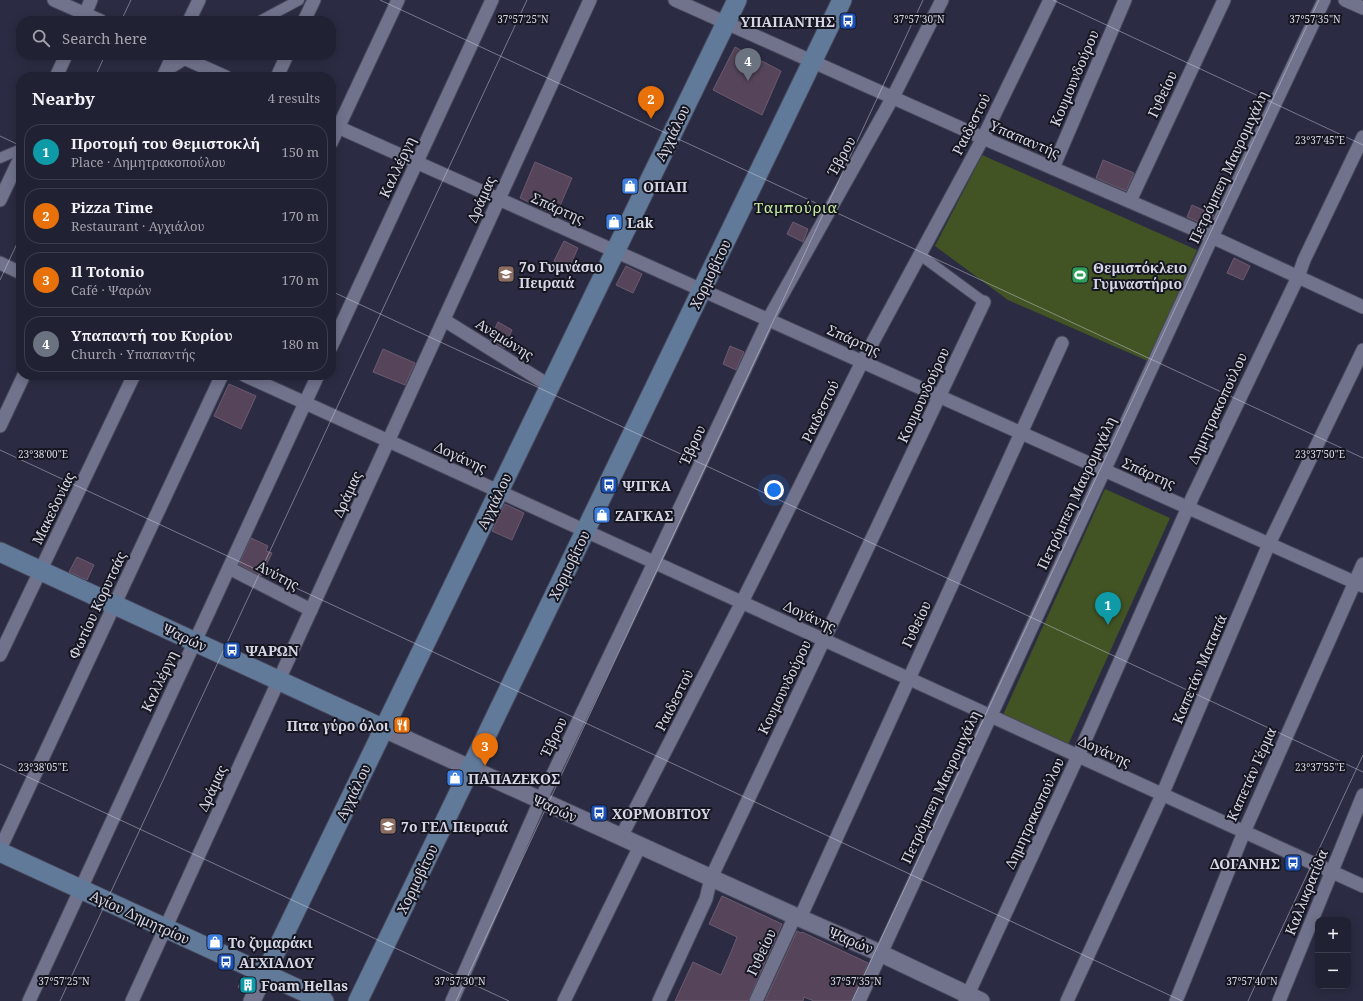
<!DOCTYPE html>
<meta charset="utf-8">
<style>
body{margin:0;font-family:"Noto Serif",serif;background:#28293a;color:#f1f3f6}
.controls{position:absolute;right:12px;bottom:12px;display:grid;overflow:hidden;border-radius:8px;box-shadow:0 2px 10px #0003}
.controls button{width:36px;height:36px;display:grid;place-items:center;padding:0;border:0;border-bottom:1px solid #3d3e4d;background:#202132;color:#f1f3f6;font:20px sans-serif}
.you{position:absolute;left:774px;top:490px;width:14px;height:14px;margin:-10px;border:3px solid #fff;border-radius:50%;background:#1a73e8;box-shadow:0 0 0 6px #1a73e833}
.badge{display:grid;place-items:center;width:26px;height:26px;border-radius:50%;background:#8c9099;color:#fff;font-size:13px;font-weight:700}
.pin{position:absolute;translate:-50% -33px;filter:drop-shadow(0 1px 2px #0008)}
.pin::after{content:'';position:absolute;top:21px;width:14px;height:12px;background:inherit;clip-path:polygon(0 0,100% 0,50% 100%)}
.list{margin:0;padding:0;list-style:none}
h2{display:flex;justify-content:space-between;align-items:center;height:52px;margin:0;padding:0 16px;font-size:17px}
h2 small{font-size:13px;font-weight:400;color:#a2a3ac}
.list li{display:grid;grid-template-columns:26px 1fr auto;gap:12px;align-items:center;box-sizing:border-box;height:56px;margin:0 8px 8px;padding:0 8px;border:1px solid #3d3e4d;border-radius:16px}
.list b{display:block;font-size:15px;white-space:nowrap}
.list p{margin:0;font-size:13px;white-space:nowrap;color:#a2a3ac}
.list em{font-size:13px;font-style:normal;color:#a2a3ac}
.icon{flex:none;width:22px;height:22px;fill:none;stroke:currentColor;stroke-width:2;stroke-linecap:round;stroke-linejoin:round}
.map{position:relative;flex:none;width:1363px;height:1001px;overflow:hidden}
.search{position:absolute;background:#202132;box-shadow:0 2px 10px #0003;left:16px;top:16px;width:320px;height:44px;display:flex;align-items:center;gap:10px;box-sizing:border-box;padding:0 14px;border-radius:16px;color:#a2a3ac;font-size:15px}
.panel{position:absolute;background:#202132;box-shadow:0 2px 10px #0003;left:16px;top:72px;width:320px;height:308px;border-radius:16px}
.map>svg:first-child{display:block}
</style>
<div class="map">
<svg width="1363" height="1001" viewBox="0 0 1363 1001">
<rect width="100%" height="100%" fill="#2b2c43"/>
<g fill="#425424">
<path d="M982,155L1197,250L1148,361L1008,300L935,246Z"/>
<path d="M1105,489L1170,518L1068,745L1003,715Z"/>
</g>
<g fill="#56455a" stroke="#6c5a70">
<path d="M735,47L781,71L762,115L713,90Z"/>
<path d="M1103,160L1134,173L1126,191L1096,178Z"/>
<path d="M535,162L572,178L556,215L520,198Z"/>
<path d="M1192,205L1214,215L1208,226L1187,217Z"/>
<path d="M793,222L808,229L803,242L787,234Z"/>
<path d="M564,241L578,248L569,268L554,261Z"/>
<path d="M1234,258L1250,266L1243,280L1227,273Z"/>
<path d="M626,266L642,274L633,293L616,285Z"/>
<path d="M498,322L512,330L504,348L490,339Z"/>
<path d="M730,346L744,352L736,370L723,364Z"/>
<path d="M383,349L415,363L405,385L373,372Z"/>
<path d="M229,384L256,396L241,429L214,416Z"/>
<path d="M505,504L524,513L512,540L492,531Z"/>
<path d="M251,538L268,546L266,551L272,553L261,576L239,564Z"/>
<path d="M77,557L94,565L87,580L69,572Z"/>
<path d="M722,896L782,924L748,1001H675L693,962L721,975L731,952L737,937L709,924Z"/>
<path d="M797,931L801,933L802,932L868,963L851,1001H814L804,997L803,1001H765Z"/>
<path d="M244,976L251,980L246,991L238,987Z"/>
</g>
<g fill="none" stroke-linecap="round" stroke-linejoin="round">
<g stroke="#46475a" stroke-width="12">
<g id="pedestrian">
<path d="M260,21L299,0"/>
<path d="M164,73L186,59L196,55"/>
<path d="M0,158L21,149"/>
<path d="M920,255L984,302"/>
</g>
</g>
<g stroke="#46475a" stroke-width="15">
<g id="minor">
<path d="M54,0L101,21"/>
<path d="M675,0L983,138L1212,237L1363,307"/>
<path d="M1345,0L1363,8"/>
<path d="M82,21L91,0"/>
<path d="M189,21L199,0"/>
<path d="M304,21L314,0"/>
<path d="M177,55L226,77"/>
<path d="M56,77L66,55"/>
<path d="M163,77L173,55"/>
<path d="M277,77L287,55"/>
<path d="M331,124L1363,586"/>
<path d="M331,143L398,0"/>
<path d="M1053,168L1125,0"/>
<path d="M0,200L21,156"/>
<path d="M1130,201L1224,0"/>
<path d="M0,263L21,273"/>
<path d="M444,320L550,386"/>
<path d="M331,347L492,0"/>
<path d="M244,375L1363,886"/>
<path d="M0,426L24,375"/>
<path d="M229,568L311,610"/>
<path d="M0,655L134,375"/>
<path d="M621,837L742,602L862,362L983,138L1050,0"/>
<path d="M0,849L222,375"/>
<path d="M800,918L1062,343"/>
<path d="M29,1001L318,375"/>
<path d="M132,1001L590,0"/>
<path d="M452,1001L540,801L654,563L768,320L893,97L942,0"/>
<path d="M564,1001L640,846"/>
<path d="M659,1001L706,899L711,878L984,302"/>
<path d="M756,1001L795,916"/>
<path d="M859,1001L1212,237L1324,0"/>
<path d="M965,1001L1078,756L1193,496L1298,277L1304,260L1363,137"/>
<path d="M1067,1001L1162,795L1269,544L1363,350"/>
<path d="M1176,1001L1244,832L1363,564"/>
<path d="M1279,1001L1363,795"/>
</g>
</g>
<g stroke="#46475a" stroke-width="19">
<g id="tertiary">
<path d="M384,729L795,916L880,953L981,1001"/>
<path d="M252,1001L265,974"/>
</g>
</g>
<g stroke="#46475a" stroke-width="21">
<g id="secondary">
<path d="M0,552L384,729"/>
<path d="M0,852L324,1001"/>
<path d="M265,974L737,0"/>
<path d="M358,1001L842,0"/>
</g>
</g>
<use href="#pedestrian" stroke="#71738d" stroke-width="10"/>
<use href="#minor" stroke="#71738d" stroke-width="13"/>
<use href="#tertiary" stroke="#71738d" stroke-width="17"/>
<use href="#secondary" stroke="#627a9a" stroke-width="19"/>
</g>
<path fill="none" stroke="#d6d7e6" stroke-width="1" stroke-opacity="0.45" d="M380,0L1363,458M1053,0L1363,145M121,21L131,0M95,77L105,55M0,136L21,146M0,280L21,235M331,291L1363,772M0,450L1182,1001M0,764L509,1001M60,1001L527,0M456,1001L923,0M852,1001L1319,0M1248,1001L1363,755"/>
<defs>
<g id="bus-square" transform="scale(0.9)"><rect x="-9" y="-9" width="18" height="18" rx="4" fill="#1a4fb4" stroke="#151620"/><path d="M-5-6H5V4H4V6H2V4H-2V6H-4V4H-5ZM-3.5-4V0h7V-4ZM-3.5 1.2v1.5H-2V1.2ZM2 1.2v1.5H3.5V1.2Z" fill="#fff"/></g>
<g id="shop-square" transform="scale(0.9)"><rect x="-9" y="-9" width="18" height="18" rx="4" fill="#3f7fe0" stroke="#151620"/><path d="M-5-2.5h2.3a2.7 3.5 0 0 1 5.4 0H5L5.5 6h-11ZM-1.5-2.5h3a1.5 2.3 0 0 0-3 0Z" fill="#fff"/></g>
<g id="school-square" transform="scale(0.9)"><rect x="-9" y="-9" width="18" height="18" rx="4" fill="#8d6e63" stroke="#151620"/><path d="M0-5L7-2L0 1L-7-2ZM-4 1L0 2.5L4 1V4Q0 6-4 4Z" fill="#fff"/></g>
<g id="stadium-square" transform="scale(0.9)"><rect x="-9" y="-9" width="18" height="18" rx="4" fill="#2e9e5b" stroke="#151620"/><path d="M0-5a6.5 5 0 1 0 0 10a6.5 5 0 1 0 0-10ZM-3.5-1.8h7v3.6h-7Z" fill="#fff"/></g>
<g id="restaurant-square" transform="scale(0.9)"><rect x="-9" y="-9" width="18" height="18" rx="4" fill="#e8710a" stroke="#151620"/><path d="M-5-6h1v4h1v-4h1v4h1v-4h1v5L-1.5 .5V6h-2V.5L-5-1ZM5-6V6H3V1.5H1.5Q1.5-4 5-6Z" fill="#fff"/></g>
<g id="building-square" transform="scale(0.9)"><rect x="-9" y="-9" width="18" height="18" rx="4" fill="#0f9aa8" stroke="#151620"/><path d="M-4-6H4V6H1V3H-1V6H-4ZM-2.5-4.3h1.7v1.8h-1.7ZM.8-4.3h1.7v1.8H.8ZM-2.5-1h1.7V.8h-1.7ZM.8-1h1.7V.8H.8Z" fill="#fff"/></g>
</defs>
<g fill-rule="evenodd">
<use href="#bus-square" x="848" y="21"/>
<use href="#shop-square" x="630" y="186"/>
<use href="#shop-square" x="614" y="222"/>
<use href="#school-square" x="506" y="274"/>
<use href="#stadium-square" x="1080" y="275"/>
<use href="#bus-square" x="609" y="485"/>
<use href="#shop-square" x="602" y="515"/>
<use href="#bus-square" x="232" y="650"/>
<use href="#restaurant-square" x="402" y="725"/>
<use href="#shop-square" x="455" y="778"/>
<use href="#bus-square" x="599" y="813"/>
<use href="#school-square" x="388" y="826"/>
<use href="#bus-square" x="1293" y="863"/>
<use href="#shop-square" x="215" y="942"/>
<use href="#bus-square" x="226" y="962"/>
<use href="#building-square" x="248" y="985"/>
</g>
<g text-anchor="middle" dominant-baseline="central" stroke-width="4" stroke-linejoin="round" paint-order="stroke">
<g font-size="14" font-weight="bold" fill="#d6d7e6" stroke="#151620" text-anchor="start">
<text x="835" y="21" text-anchor="end">ΥΠΑΠΑΝΤΗΣ</text>
<text x="643" y="186">ΟΠΑΠ</text>
<text x="627" y="222">Lak</text>
<text x="519" y="266">7ο Γυμνάσιο<tspan x="519" dy="16">Πειραιά</tspan></text>
<text x="1093" y="267">Θεμιστόκλειο<tspan x="1093" dy="16">Γυμναστήριο</tspan></text>
<text x="622" y="485">ΨΙΓΚΑ</text>
<text x="615" y="515">ΖΑΓΚΑΣ</text>
<text x="245" y="650">ΨΑΡΩΝ</text>
<text x="389" y="725" text-anchor="end">Πιτα γύρο όλοι</text>
<text x="468" y="778">ΠΑΠΑΖΕΚΟΣ</text>
<text x="612" y="813">ΧΟΡΜΟΒΙΤΟΥ</text>
<text x="401" y="826">7ο ΓΕΛ Πειραιά</text>
<text x="1280" y="863" text-anchor="end">ΔΟΓΑΝΗΣ</text>
<text x="228" y="942">Το ζυμαράκι</text>
<text x="239" y="962">ΑΓΧΙΑΛΟΥ</text>
<text x="261" y="985">Foam Hellas</text>
</g>
<g font-size="14" fill="#d6d7e6" stroke="#151620">
<text transform="translate(1074 78) rotate(-67)">Κουμουνδούρου</text>
<text transform="translate(1162 94) rotate(-65)">Γυθείου</text>
<text transform="translate(971 124) rotate(-63)">Ραιδεστού</text>
<text transform="translate(672 133) rotate(-64)">Αγχιάλου</text>
<text transform="translate(1025 139) rotate(23)">Υπαπαντής</text>
<text transform="translate(841 156) rotate(-61)">Έβρου</text>
<text transform="translate(397 167) rotate(-65)">Καλλέργη</text>
<text transform="translate(1228 167) rotate(-65)">Πετρόμπεη Μαυρομιχάλη</text>
<text transform="translate(481 199) rotate(-66)">Δράμας</text>
<text transform="translate(558 208) rotate(24)">Σπάρτης</text>
<text transform="translate(710 274) rotate(-64)">Χορμοβίτου</text>
<text transform="translate(505 339) rotate(32)">Ανεμώνης</text>
<text transform="translate(854 340) rotate(24)">Σπάρτης</text>
<text transform="translate(923 395) rotate(-65)">Κουμουνδούρου</text>
<text transform="translate(1217 408) rotate(-65)">Δημητρακοπούλου</text>
<text transform="translate(820 411) rotate(-64)">Ραιδεστού</text>
<text transform="translate(692 445) rotate(-65)">Έβρου</text>
<text transform="translate(461 457) rotate(25)">Δογάνης</text>
<text transform="translate(1149 473) rotate(24)">Σπάρτης</text>
<text transform="translate(1076 493) rotate(-65)">Πετρόμπεη Μαυρομιχάλη</text>
<text transform="translate(347 494) rotate(-65)">Δράμας</text>
<text transform="translate(494 501) rotate(-64)">Αγχιάλου</text>
<text transform="translate(53 508) rotate(-64)">Μακεδονίας</text>
<text transform="translate(569 565) rotate(-64)">Χορμοβίτου</text>
<text transform="translate(278 575) rotate(28)">Ανύτης</text>
<text transform="translate(97 605) rotate(-65)">Φωτίου Κορυτσάς</text>
<text transform="translate(810 616) rotate(25)">Δογάνης</text>
<text transform="translate(916 624) rotate(-65)">Γυθείου</text>
<text transform="translate(185 637) rotate(25)">Ψαρών</text>
<text transform="translate(1199 669) rotate(-67)">Καπετάν Ματαπά</text>
<text transform="translate(159 681) rotate(-65)">Καλλέργη</text>
<text transform="translate(784 687) rotate(-64)">Κουμουνδούρου</text>
<text transform="translate(674 700) rotate(-63)">Ραιδεστού</text>
<text transform="translate(553 737) rotate(-64)">Έβρου</text>
<text transform="translate(1105 751) rotate(25)">Δογάνης</text>
<text transform="translate(1251 774) rotate(-66)">Καπετάν Γέρμα</text>
<text transform="translate(940 787) rotate(-65)">Πετρόμπεη Μαυρομιχάλη</text>
<text transform="translate(212 788) rotate(-65)">Δράμας</text>
<text transform="translate(353 792) rotate(-64)">Αγχιάλου</text>
<text transform="translate(555 808) rotate(24)">Ψαρών</text>
<text transform="translate(1034 813) rotate(-65)">Δημητρακοπούλου</text>
<text transform="translate(417 879) rotate(-64)">Χορμοβίτου</text>
<text transform="translate(1306 892) rotate(-68)">Καλλικρατίδα</text>
<text transform="translate(140 917) rotate(25)">Αγίου Δημητρίου</text>
<text transform="translate(851 940) rotate(23)">Ψαρών</text>
<text transform="translate(761 952) rotate(-65)">Γυθείου</text>
</g>
<g font-size="15" letter-spacing="1" fill="#c5e9a3" stroke="#151620">
<text x="796" y="207">Ταμπούρια</text>
</g>
</g>
<g font-size="10" text-anchor="middle" fill="#d6d7e6" stroke="#151620" stroke-width="4" stroke-linejoin="round" paint-order="stroke">
<text x="523" y="23">37°57'25"N</text>
<text x="919" y="23">37°57'30"N</text>
<text x="1315" y="23">37°57'35"N</text>
<text x="1320" y="144">23°37'45"E</text>
<text x="1320" y="458">23°37'50"E</text>
<text x="43" y="458">23°38'00"E</text>
<text x="1320" y="771">23°37'55"E</text>
<text x="43" y="771">23°38'05"E</text>
<text x="64" y="985">37°57'25"N</text>
<text x="460" y="985">37°57'30"N</text>
<text x="856" y="985">37°57'35"N</text>
<text x="1252" y="985">37°57'40"N</text>
</g>
</svg>
<div class="controls">
<button>+</button>
<button>−</button>
</div>
<div class="you"></div>
<div class="pin badge" style="left:1108px;top:625px;background:#0f9aa8">1</div>
<div class="pin badge" style="left:651px;top:119px;background:#e8710a">2</div>
<div class="pin badge" style="left:485px;top:766px;background:#e8710a">3</div>
<div class="pin badge" style="left:748px;top:81px;background:#6b7280">4</div>
<div class="search"><svg class="icon" aria-label="search" viewBox="0 0 24 24"><circle cx="10" cy="10" r="6"/><path d="M15 15l6 6"/></svg>Search here</div>
<section class="panel">
<h2>Nearby<small>4 results</small></h2>
<ul class="list">
<li><span class="badge" style="background:#0f9aa8">1</span><div><b>Προτομή του Θεμιστοκλή</b><p>Place · Δημητρακοπούλου</p></div><em>150 m</em></li>
<li><span class="badge" style="background:#e8710a">2</span><div><b>Pizza Time</b><p>Restaurant · Αγχιάλου</p></div><em>170 m</em></li>
<li><span class="badge" style="background:#e8710a">3</span><div><b>Il Totonio</b><p>Café · Ψαρών</p></div><em>170 m</em></li>
<li><span class="badge" style="background:#6b7280">4</span><div><b>Υπαπαντή του Κυρίου</b><p>Church · Υπαπαντής</p></div><em>180 m</em></li>
</ul>
</section>
</div>
